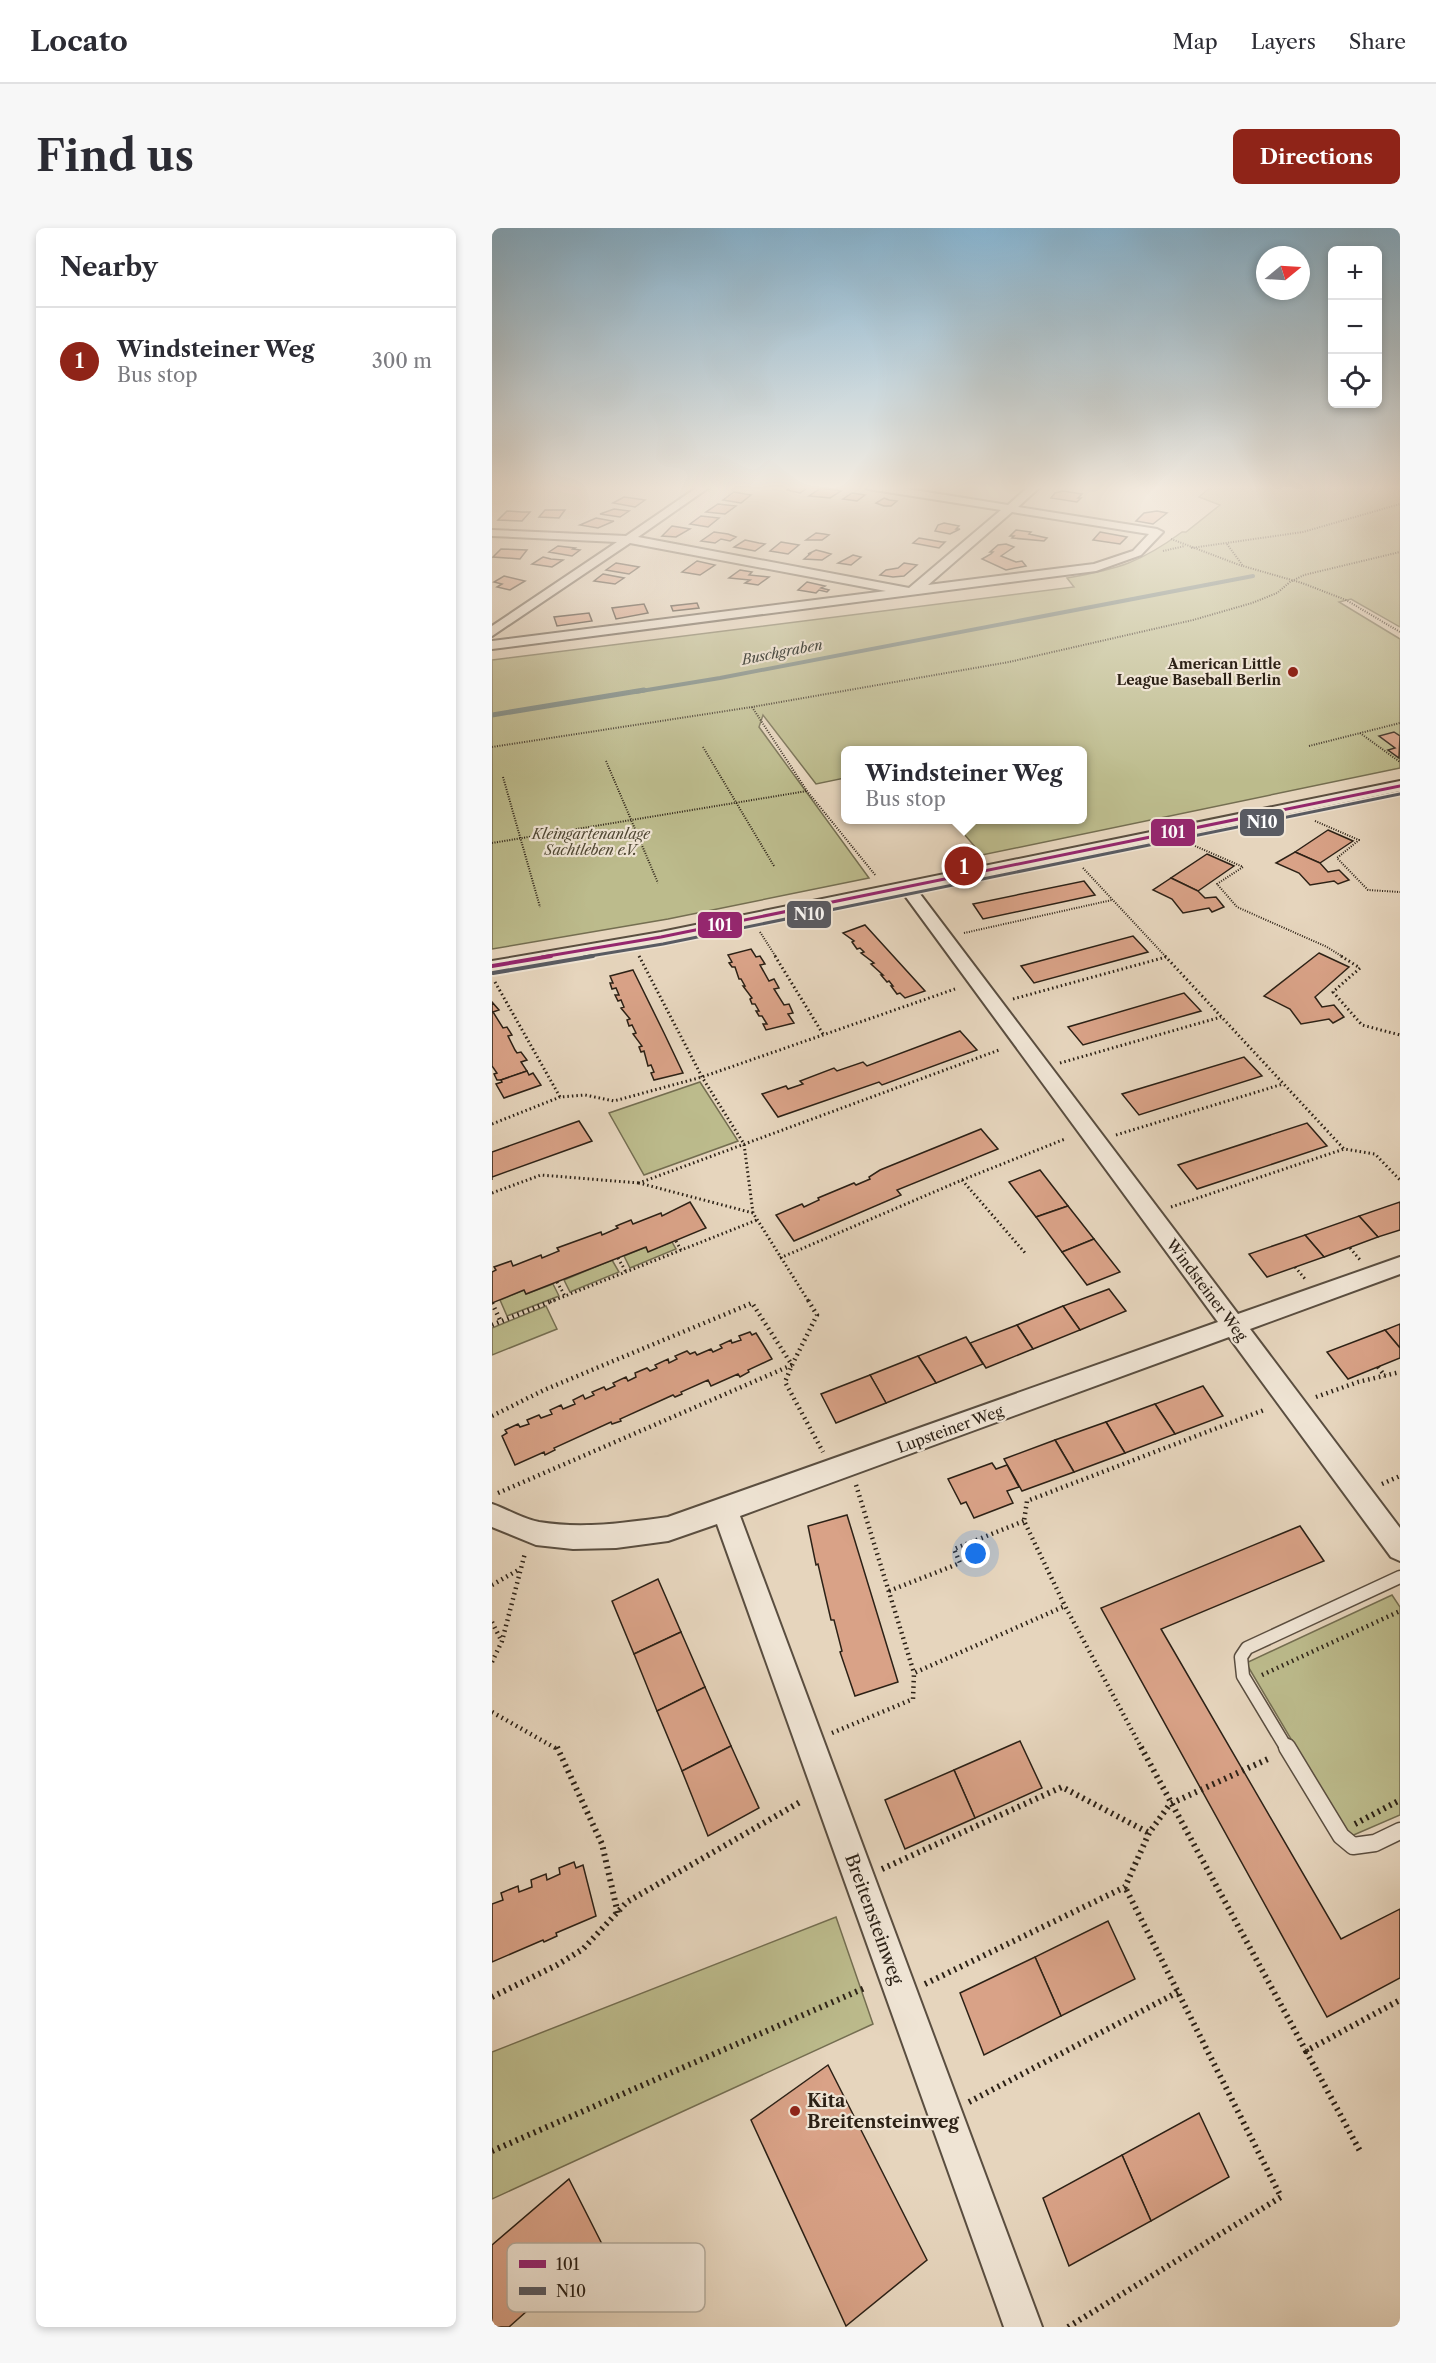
<!DOCTYPE html>
<meta charset="utf-8">
<style>
body{margin:0;font-family:"Libre Caslon Text",serif;background:#f7f7f7;color:#2b2b33}
.controls{position:absolute;right:18px;top:18px;display:grid;overflow:hidden;border-radius:9px;box-shadow:0 3px 9px #0003}
.controls button{width:54px;height:54px;display:grid;place-items:center;padding:0;border:0;border-bottom:2px solid #e1e1e2;background:#fff;color:#2b2b33;font:30px sans-serif}
.compass{position:absolute;left:764px;top:18px;width:54px;height:54px;border-radius:50%;background:#fff;box-shadow:0 3px 9px #0003;rotate:72deg}
.you{position:absolute;left:484px;top:1326px;width:21px;height:21px;margin:-15px;border:4px solid #fff;border-radius:50%;background:#1a73e8;box-shadow:0 0 0 9px #1a73e833}
.badge{display:grid;place-items:center;width:39px;height:39px;border-radius:50%;background:#8f2418;color:#fff;font-size:20px;font-weight:700}
.pin{position:absolute;translate:-50% -50%;border:3px solid #fff;box-shadow:0 2px 6px #0006}
.popup{position:absolute;left:349px;top:518px;width:246px;height:78px;box-sizing:border-box;display:grid;place-content:center;border-radius:9px;background:#fff;filter:drop-shadow(0 2px 4px #0005);font-size:20px;white-space:nowrap;color:#7c7c81}
.popup b{font-size:22px;color:#2b2b33}
.popup::after{content:'';position:absolute;left:50%;top:100%;margin-left:-12px;border:12px solid transparent;border-top-color:#fff}
.list{margin:0;padding:0;list-style:none}
h2{display:flex;justify-content:space-between;align-items:center;height:78px;margin:0;padding:0 24px;font-size:26px}
h2 small{font-size:20px;font-weight:400;color:#7c7c81}
.list li{display:grid;grid-template-columns:39px 1fr auto;gap:18px;align-items:center;box-sizing:border-box;height:108px;padding:0 24px;border-top:2px solid #e1e1e2}
.list b{display:block;font-size:22px;white-space:nowrap}
.list p{margin:0;font-size:20px;white-space:nowrap;color:#7c7c81}
.list em{font-size:20px;font-style:normal;color:#7c7c81}
.icon{flex:none;width:33px;height:33px;fill:none;stroke:currentColor;stroke-width:2;stroke-linecap:round;stroke-linejoin:round}
.map{position:relative;flex:none;width:908px;height:2099px;overflow:hidden;border-radius:9px}
header{display:flex;align-items:center;gap:36px;box-sizing:border-box;height:84px;padding:0 30px;background:#fff;border-bottom:2px solid #e1e1e2}
header strong{font-size:28px}
nav{display:flex;gap:33px;margin-inline-start:auto;font-size:21px}
.intro{display:flex;align-items:center;justify-content:space-between;box-sizing:border-box;height:144px;padding:0 36px}
h1{margin:0;font-size:42px}
.button{padding:15px 27px;border-radius:9px;background:#8f2418;color:#fff;font-size:21px;font-weight:700}
main{display:flex;gap:36px;padding:0 36px}
aside{flex:1;background:#fff;border-radius:9px;box-shadow:0 3px 9px #0003}
.map>svg:first-child{display:block}
</style>
<header>
<strong>Locato</strong>
<nav><a>Map</a><a>Layers</a><a>Share</a></nav>
</header>
<div class="intro"><h1>Find us</h1><a class="button">Directions</a></div>
<main>
<aside>
<h2>Nearby<small></small></h2>
<ul class="list">
<li><span class="badge">1</span><div><b>Windsteiner Weg</b><p>Bus stop</p></div><em>300 m</em></li>
</ul>
</aside>
<div class="map">
<svg width="908" height="2099" viewBox="0 0 908 2099">
<rect width="100%" height="100%" fill="#e6d5bd"/>
<filter id="stains"><feTurbulence type="fractalNoise" baseFrequency=".00333" numOctaves="4"/><feColorMatrix values="0 0 0 0 .2 0 0 0 0 .09 0 0 0 0 .02 0 0 0 .5 -.17"/></filter>
<radialGradient id="worn" r=".72"><stop offset=".6" stop-color="#630" stop-opacity="0"/><stop offset="1" stop-color="#630" stop-opacity=".3"/></radialGradient>
<g fill="#bcbb8c" stroke="#746e51" stroke-width="1.5">
<path d="M720,258H908V399L859,371L847,374L908,411V540L490,627L460,592H590V522H354L353,550L324,556L271,487L267,499L377,650L176,691L0,721V432L582,359L575,350C626,341 648,335 690,304H694L728,277L707,269Z"/>
<path d="M208,854L246,913L152,947L117,885Z"/>
<path d="M180,1014L184,1021L138,1040L132,1028L154,1019L156,1023Z"/>
<path d="M120,1032L127,1044L78,1064L72,1052Z"/>
<path d="M61,1056L67,1068L15,1088L8,1072L32,1062L34,1066Z"/>
<path d="M54,1078L65,1101L0,1127V1100Z"/>
<path d="M900,1367L908,1379V1587L857,1609L754,1435Z"/>
<path d="M344,1689L381,1796L0,1971V1824Z"/>
</g>
<g fill="none" stroke-linecap="round" stroke-linejoin="round">
<path stroke="#6c7c76" stroke-width="4" d="M143,464L228,450L761,348"/>
<path stroke="#6c7c76" stroke-width="5" d="M0,487L152,462"/>
</g>
<g fill="#d9a287" stroke="#2c2116" stroke-width="1.5">
<path d="M297,258H318L308,265L295,262L300,259Z"/>
<path d="M329,260L349,263L338,270L317,268Z"/>
<path d="M571,263L590,266L586,270H589L585,274L559,270L563,265Z"/>
<path d="M242,264L259,267L249,275L231,272Z"/>
<path d="M360,265L373,267L365,273L351,271Z"/>
<path d="M132,269L153,272L143,279L121,275Z"/>
<path d="M392,270L397,272L405,273L399,278H392L384,275Z"/>
<path d="M226,276L244,278L233,286L214,284Z"/>
<path d="M122,281L137,283L128,289L108,286Z"/>
<path d="M53,282H73L67,290L47,289Z"/>
<path d="M15,283L30,284H38L30,293L6,292Z"/>
<path d="M665,283L675,285L661,296L644,293L652,285Z"/>
<path d="M209,288L227,290L216,299L198,296Z"/>
<path d="M104,290L120,293H122L106,300L88,297Z"/>
<path d="M452,295L467,298L464,301H468L458,306L443,303L446,297Z"/>
<path d="M180,298L198,301L184,309L170,308Z"/>
<path d="M524,302L539,304L537,306L555,310L552,313L520,310L522,308H518Z"/>
<path d="M222,304L236,306L244,309L238,313L229,311L223,315L209,313Z"/>
<path d="M608,304L635,309L628,316L601,312Z"/>
<path d="M324,305L332,306L337,307L330,312H314Z"/>
<path d="M427,310L450,314H453L447,320L421,315Z"/>
<path d="M253,312L267,315L273,316L263,323L242,319Z"/>
<path d="M289,314L307,317L296,326L278,323Z"/>
<path d="M514,316L522,319L509,328L524,334L530,333L534,338L514,342L490,331L499,326L501,324H498L506,317Z"/>
<path d="M66,318L83,320L81,321L88,322L80,328L57,324Z"/>
<path d="M9,321L35,322L28,331L1,329Z"/>
<path d="M324,322L332,324L339,326L330,332L312,331L318,326H316Z"/>
<path d="M361,327L369,329L359,337L346,335Z"/>
<path d="M51,329L59,331L71,332L60,339L40,336Z"/>
<path d="M205,333L223,337L208,347L190,344Z"/>
<path d="M124,335L147,339L137,346L114,342Z"/>
<path d="M412,335L425,337L412,348L401,349L388,347L394,342L406,340Z"/>
<path d="M248,342L260,344L257,347L277,349L266,357L253,355L258,352L237,350Z"/>
<path d="M111,346L132,350L123,356L102,353Z"/>
<path d="M12,348L33,353L18,362L5,359L10,356L2,354Z"/>
<path d="M315,354L333,358L329,360L337,362L335,364L327,362L324,365L306,362Z"/>
<path d="M205,375L207,380L181,383L179,378Z"/>
<path d="M152,376L156,385L124,391L120,380Z"/>
<path d="M97,385L100,393L65,398L62,389Z"/>
<path d="M902,504L908,508L907,530L896,522L903,520L887,508Z"/>
<path d="M836,602L861,613L828,635L803,624Z"/>
<path d="M803,624L828,635L836,644L847,642L857,652L846,656L842,653L818,657L807,645L784,635Z"/>
<path d="M715,626L742,638L706,663L679,650Z"/>
<path d="M679,650L706,663L713,670L724,669L732,679L720,684L717,680L691,685L680,671L661,662Z"/>
<path d="M592,653L603,667L491,691L481,676Z"/>
<path d="M373,697L433,763L413,770L408,765L405,766L399,758H401L397,753L395,754L389,747H391L379,736L382,735L369,725L372,724L368,720L365,721L360,714L362,713L351,705Z"/>
<path d="M641,708L656,724L542,755L529,738Z"/>
<path d="M259,721L264,729L268,728L273,736L268,737L277,753L282,751L287,760L282,761L292,777L297,776L301,785L296,786L302,795L274,802L271,796H275L270,788H267L264,783H267L263,776H260L258,771L260,770L251,758H253L249,751H247L243,739H240L237,735L240,734L236,727Z"/>
<path d="M827,725L857,739L823,769L830,779L842,777L852,789L841,795L837,791L809,796L798,781L772,768Z"/>
<path d="M141,742L172,805L191,845L162,852L159,845L162,844L159,837L156,838L152,823L149,824L147,819L150,818L141,806L144,805L140,797L137,798L135,792L138,791L129,780L132,779L129,772L126,773L123,767H127L124,760L120,761L118,755H121L118,748Z"/>
<path d="M692,765L709,783L591,817L576,799Z"/>
<path d="M0,774L7,782L1,784L11,800L15,799L20,807L16,808L23,822L25,825L29,824L35,832L29,834L35,843L9,852H5L2,846L5,845L0,838Z"/>
<path d="M468,803L485,822L390,857L387,854L286,889L270,866L294,858L296,861L311,856L308,853L342,840L345,843L371,834L375,838Z"/>
<path d="M752,829L770,848L647,887L630,866Z"/>
<path d="M35,843L37,847L41,845L49,857L12,870L4,856L10,854L9,852Z"/>
<path d="M87,893L100,913L0,949V952V924Z"/>
<path d="M815,895L835,918L705,961L686,937Z"/>
<path d="M489,901L506,921L405,962L409,967L302,1013L284,987L310,976L312,979L327,972L326,970L362,955L364,957L378,951L377,949L388,942Z"/>
<path d="M548,942L576,978L544,989L517,954Z"/>
<path d="M198,974L214,1000L156,1024L154,1019L34,1066L32,1062L0,1075V1044L4,1042L2,1039L19,1033L21,1038L49,1027L50,1030L67,1023L65,1020L109,1004L110,1007L126,1000L124,998L139,992L141,996L169,985L170,988Z"/>
<path d="M908,974V1002L886,1009L867,988Z"/>
<path d="M576,978L602,1011L570,1024L544,989Z"/>
<path d="M867,988L886,1009L832,1029L813,1007Z"/>
<path d="M813,1007L832,1029L775,1049L757,1026Z"/>
<path d="M602,1011L628,1044L595,1057L570,1024Z"/>
<path d="M617,1061L634,1083L588,1102L571,1078Z"/>
<path d="M571,1078L588,1102L541,1121L525,1097Z"/>
<path d="M908,1096V1120L893,1102Z"/>
<path d="M525,1097L541,1121L494,1140L478,1115Z"/>
<path d="M893,1102L908,1120V1130L856,1151L835,1124Z"/>
<path d="M258,1104L260,1107L264,1105L280,1131L256,1142L257,1144L248,1149L246,1146L219,1158L216,1152L189,1164L190,1166L183,1169L181,1167L128,1191L129,1193L120,1196L119,1194L62,1220L63,1222L53,1227L52,1224L23,1237L10,1208L15,1205L13,1202L26,1196L28,1199L37,1196L35,1192L47,1187L49,1190L60,1186L58,1182L69,1177L71,1181L83,1176L81,1172L91,1167L93,1171L102,1167L100,1164L112,1159L114,1162L123,1158L121,1155L134,1149L136,1153L144,1149L143,1145L155,1140L158,1143L165,1140L163,1137L176,1131L177,1135L185,1131L183,1128L195,1123L198,1126L203,1124L205,1127L219,1121L221,1124L230,1120L228,1117L239,1112L240,1115L249,1112L247,1108Z"/>
<path d="M474,1109L491,1136L444,1155L426,1128Z"/>
<path d="M426,1128L444,1155L394,1175L378,1147Z"/>
<path d="M378,1147L394,1175L344,1195L329,1166Z"/>
<path d="M711,1158L731,1188L683,1206L663,1176Z"/>
<path d="M663,1176L683,1206L633,1225L614,1194Z"/>
<path d="M614,1194L633,1225L582,1244L563,1212Z"/>
<path d="M563,1212L582,1244L530,1263L512,1231Z"/>
<path d="M500,1235L504,1241L515,1237L527,1259L515,1263L521,1275L482,1290L474,1274L469,1276L456,1251Z"/>
<path d="M355,1287L406,1454L363,1468L348,1424L350,1423L342,1392H339L326,1336L324,1337L316,1298Z"/>
<path d="M808,1298L832,1333L669,1401L849,1711L908,1681V1750L835,1789L609,1380Z"/>
<path d="M166,1351L189,1404L142,1426L120,1373Z"/>
<path d="M189,1404L213,1459L165,1483L142,1426Z"/>
<path d="M213,1459L239,1518L190,1543L165,1483Z"/>
<path d="M528,1513L550,1560L483,1590L462,1542Z"/>
<path d="M239,1518L267,1580L216,1608L190,1543Z"/>
<path d="M462,1542L483,1590L413,1621L393,1572Z"/>
<path d="M82,1634L84,1640L91,1637L104,1688L64,1705L65,1708L52,1714L51,1712L0,1734V1676L11,1672L9,1665L26,1658L27,1664L40,1659L39,1652L54,1646L55,1652L68,1646L67,1640Z"/>
<path d="M616,1693L643,1751L569,1788L543,1729Z"/>
<path d="M543,1729L569,1788L492,1827L468,1765Z"/>
<path d="M336,1837L435,2032L354,2098L259,1892Z"/>
<path d="M707,1885L737,1949L659,1993L630,1927Z"/>
<path d="M630,1927L659,1993L577,2038L551,1970Z"/>
<path d="M77,1951L110,2016L17,2099H0V2017Z"/>
</g>
<g fill="none" stroke-linecap="round" stroke-linejoin="round">
<g stroke="#5a4e40" stroke-width="15">
<path id="lane-far1" d="M795,1521L751,1448L749,1429L755,1420L908,1349"/>
</g>
<g stroke="#5a4e40" stroke-width="19">
<path id="lane" d="M795,1519L849,1608L861,1618L883,1615L908,1603"/>
</g>
<g stroke="#5a4e40" stroke-width="4">
<g id="street">
<path d="M207,258H219L146,309L417,360L509,282L376,261L371,258H397L516,277L537,258H549L526,279L665,301L671,304L649,327L604,343L0,421V413L394,363L138,315L0,408V398L125,314L0,308V302L134,308ZM520,284L657,306L641,323L602,336L436,357Z"/>
<path d="M908,553V563L425,662L746,1086L908,1029V1046L758,1101L908,1300V1333L899,1329L737,1109L248,1288L550,2099H512L225,1296L176,1313L124,1320L81,1321L44,1317L0,1299V1276C15,1281 31,1291 47,1294C90,1301 133,1295 176,1289L726,1094L411,665L169,714L0,743V733L169,704Z"/>
</g>
</g>
<g stroke="#2c2116" stroke-width="2" stroke-dasharray="1 1.5" stroke-linecap="butt">
<path d="M679,311L750,338"/>
<path d="M735,316L751,338L810,355L854,372L908,404"/>
<path d="M699,320L811,304L908,276"/>
<path d="M671,323L693,318"/>
<path d="M260,479L315,563L384,648"/>
<path d="M868,505L908,534"/>
<path d="M817,518L908,495"/>
<path d="M0,519L260,479L517,434L701,392L760,375L785,365L798,354L812,347L908,324"/>
<path d="M211,519L282,638"/>
<path d="M114,533L166,655"/>
<path d="M11,549L48,679"/>
<path d="M823,593L867,612L845,630L876,662L908,664"/>
<path d="M0,615L315,563"/>
<path d="M703,618L751,639L725,656L745,679L835,719L851,729"/>
<path d="M591,640L674,729"/>
<path d="M268,704L284,729"/>
<path d="M472,705L620,672"/>
</g>
<g stroke="#2c2116" stroke-width="3" stroke-dasharray="1.5 3" stroke-linecap="butt">
<path d="M147,728L210,849L252,916L261,985L317,1074"/>
<path d="M283,728L331,806"/>
<path d="M673,728L852,921L883,926L908,952"/>
<path d="M849,728L868,740L841,764L870,797L908,807"/>
<path d="M3,754L68,869L93,867L122,873L210,849L463,761"/>
<path d="M521,771L674,729"/>
<path d="M568,835L729,789"/>
<path d="M0,896L68,869"/>
<path d="M624,907L791,856"/>
<path d="M470,952L534,1026"/>
<path d="M0,965L49,947L147,955"/>
<path d="M679,979L852,921"/>
<path d="M261,985L147,955L507,822"/>
<path d="M184,1013L189,1022"/>
<path d="M858,1020L869,1033"/>
<path d="M126,1030L134,1044"/>
<path d="M288,1030L470,952L573,911"/>
<path d="M803,1039L814,1052"/>
<path d="M65,1054L73,1068"/>
<path d="M58,1074L265,992"/>
</g>
<g stroke="#2c2116" stroke-width="4.5" stroke-dasharray="1.5 4" stroke-linecap="butt">
<path d="M0,1075L9,1094"/>
<path d="M0,1097L62,1072"/>
<path d="M300,1137L325,1087L316,1072"/>
<path d="M886,1139L893,1148"/>
<path d="M824,1169L866,1154L908,1144"/>
<path d="M0,1188L52,1162L260,1075L300,1137"/>
<path d="M890,1256L908,1248"/>
<path d="M364,1257L422,1445"/>
<path d="M6,1265L300,1137L293,1154L331,1224"/>
<path d="M0,1357L28,1341"/>
<path d="M397,1363L468,1335L462,1321L532,1293"/>
<path d="M0,1394L9,1412"/>
<path d="M0,1434L10,1413L33,1325"/>
<path d="M770,1447L908,1383"/>
<path d="M0,1484L65,1521"/>
<path d="M340,1505L421,1471L422,1445L573,1378"/>
<path d="M650,1521L573,1378L532,1293L535,1273L772,1182"/>
</g>
<g stroke="#2c2116" stroke-width="6" stroke-dasharray="2 4.5" stroke-linecap="butt">
<path d="M65,1519L110,1616L126,1686"/>
<path d="M649,1519L814,1823L908,1772"/>
<path d="M863,1596L908,1572"/>
<path d="M390,1641L570,1559L657,1605"/>
<path d="M433,1756L633,1659L657,1605L678,1576L778,1530"/>
<path d="M0,1769L65,1737L91,1721L135,1674L308,1574"/>
<path d="M814,1823L869,1925"/>
<path d="M477,1874L686,1764"/>
<path d="M0,1923L375,1759"/>
<path d="M576,2099L789,1969L633,1659"/>
</g>
<use href="#lane-far1" stroke="#efe4d4" stroke-width="12"/>
<use href="#lane" stroke="#efe4d4" stroke-width="16"/>
<use href="#street" fill="#efe4d4" fill-rule="evenodd"/>
<g stroke="#efe4d4" stroke-width="6">
<path id="bus-1-far1" d="M50,729L169,709L908,558"/>
</g>
<g stroke="#efe4d4" stroke-width="8">
<path id="bus-1" d="M0,738L59,728"/>
</g>
<g stroke="#efe4d4" stroke-width="6">
<path id="bus-2-far1" d="M92,729L171,716L908,566"/>
</g>
<g stroke="#efe4d4" stroke-width="8">
<path id="bus-2" d="M1,745L101,728"/>
</g>
<use href="#bus-1-far1" stroke="#95276e" stroke-width="3"/>
<use href="#bus-1" stroke="#95276e" stroke-width="4"/>
<use href="#bus-2-far1" stroke="#595b62" stroke-width="3"/>
<use href="#bus-2" stroke="#595b62" stroke-width="4"/>
</g>
<linearGradient id="sky" x2="0" y2="1"><stop stop-color="#87b6d4"/><stop offset="0.47" stop-color="#f4ece1"/><stop offset="1" stop-color="#f4ece1" stop-opacity="0"/></linearGradient>
<rect width="908" height="552" fill="url(#sky)"/>
<g fill="#8f2418" stroke="#efe4d4" stroke-width="2">
<circle cx="801" cy="444" r="6"/>
<circle cx="303" cy="1883" r="6"/>
</g>
<g text-anchor="middle" dominant-baseline="central" stroke-width="4.5" stroke-linejoin="round" paint-order="stroke">
<g font-size="14" font-style="italic" fill="#4c4e46" stroke="#efe4d4">
<text transform="translate(290 424) rotate(-11)">Buschgraben</text>
</g>
<g font-size="14" font-weight="bold" fill="#2c2116" stroke="#efe4d4" text-anchor="end">
<text x="789" y="436">American Little<tspan x="789" dy="16">League Baseball Berlin</tspan></text>
</g>
<g font-size="14" font-style="italic" fill="#504834" stroke="#efe4d4">
<text x="99" y="606">Kleingartenanlage<tspan x="99" dy="16">Sachtleben e.V.</tspan></text>
</g>
<g font-size="15" fill="#2c2116" stroke="#efe4d4">
<text transform="translate(715 1062) rotate(53)">Windsteiner Weg</text>
<text transform="translate(458 1201) rotate(-20)">Lupsteiner Weg</text>
</g>
<g font-size="18" fill="#2c2116" stroke="#efe4d4">
<text transform="translate(382 1691) rotate(70)">Breitensteinweg</text>
</g>
<g font-size="18" font-weight="bold" fill="#2c2116" stroke="#efe4d4" text-anchor="start">
<text x="315" y="1873">Kita<tspan x="315" dy="21">Breitensteinweg</tspan></text>
</g>
</g>
<rect x="15" y="2015" width="198" height="69" rx="9" fill="#efe4d4" stroke="#b4aa9b" stroke-width="1.5"/>
<rect x="27" y="2032" width="27" height="8" fill="#95276e"/>
<rect x="27" y="2059" width="27" height="8" fill="#595b62"/>
<g font-size="16" fill="#2c2116">
<text x="64" y="2042">101</text>
<text x="64" y="2069">N10</text>
</g>
<g stroke="#efe4d4" stroke-width="2">
<rect x="747" y="580" width="46" height="29" rx="6" fill="#595b62"/>
<rect x="658" y="590" width="46" height="29" rx="6" fill="#95276e"/>
<rect x="294" y="672" width="46" height="29" rx="6" fill="#595b62"/>
<rect x="205" y="683" width="46" height="28" rx="6" fill="#95276e"/>
</g>
<g font-size="16" text-anchor="middle" font-weight="bold" fill="#fff">
<text x="770" y="600">N10</text>
<text x="681" y="610">101</text>
<text x="317" y="692">N10</text>
<text x="228" y="703">101</text>
</g>
<rect width="100%" height="100%" filter="url(#stains)"/>
<rect width="100%" height="100%" fill="url(#worn)"/>
</svg>
<div class="controls">
<button>+</button>
<button>−</button>
<button><svg class="icon" aria-label="locate" viewBox="0 0 24 24"><circle cx="12" cy="12" r="6"/><path d="M12 2v4M12 18v4M2 12h4M18 12h4"/></svg></button>
</div>
<svg class="compass" viewBox="-18 -18 36 36"><path d="M0-13l5 13h-10z" fill="#e53935"/><path d="M0 13l5-13h-10z" fill="#7c7c81"/></svg>
<div class="you"></div>
<div class="pin badge" style="left:472px;top:638px">1</div>
<div class="popup"><b>Windsteiner Weg</b>Bus stop</div>
</div>
</main>
